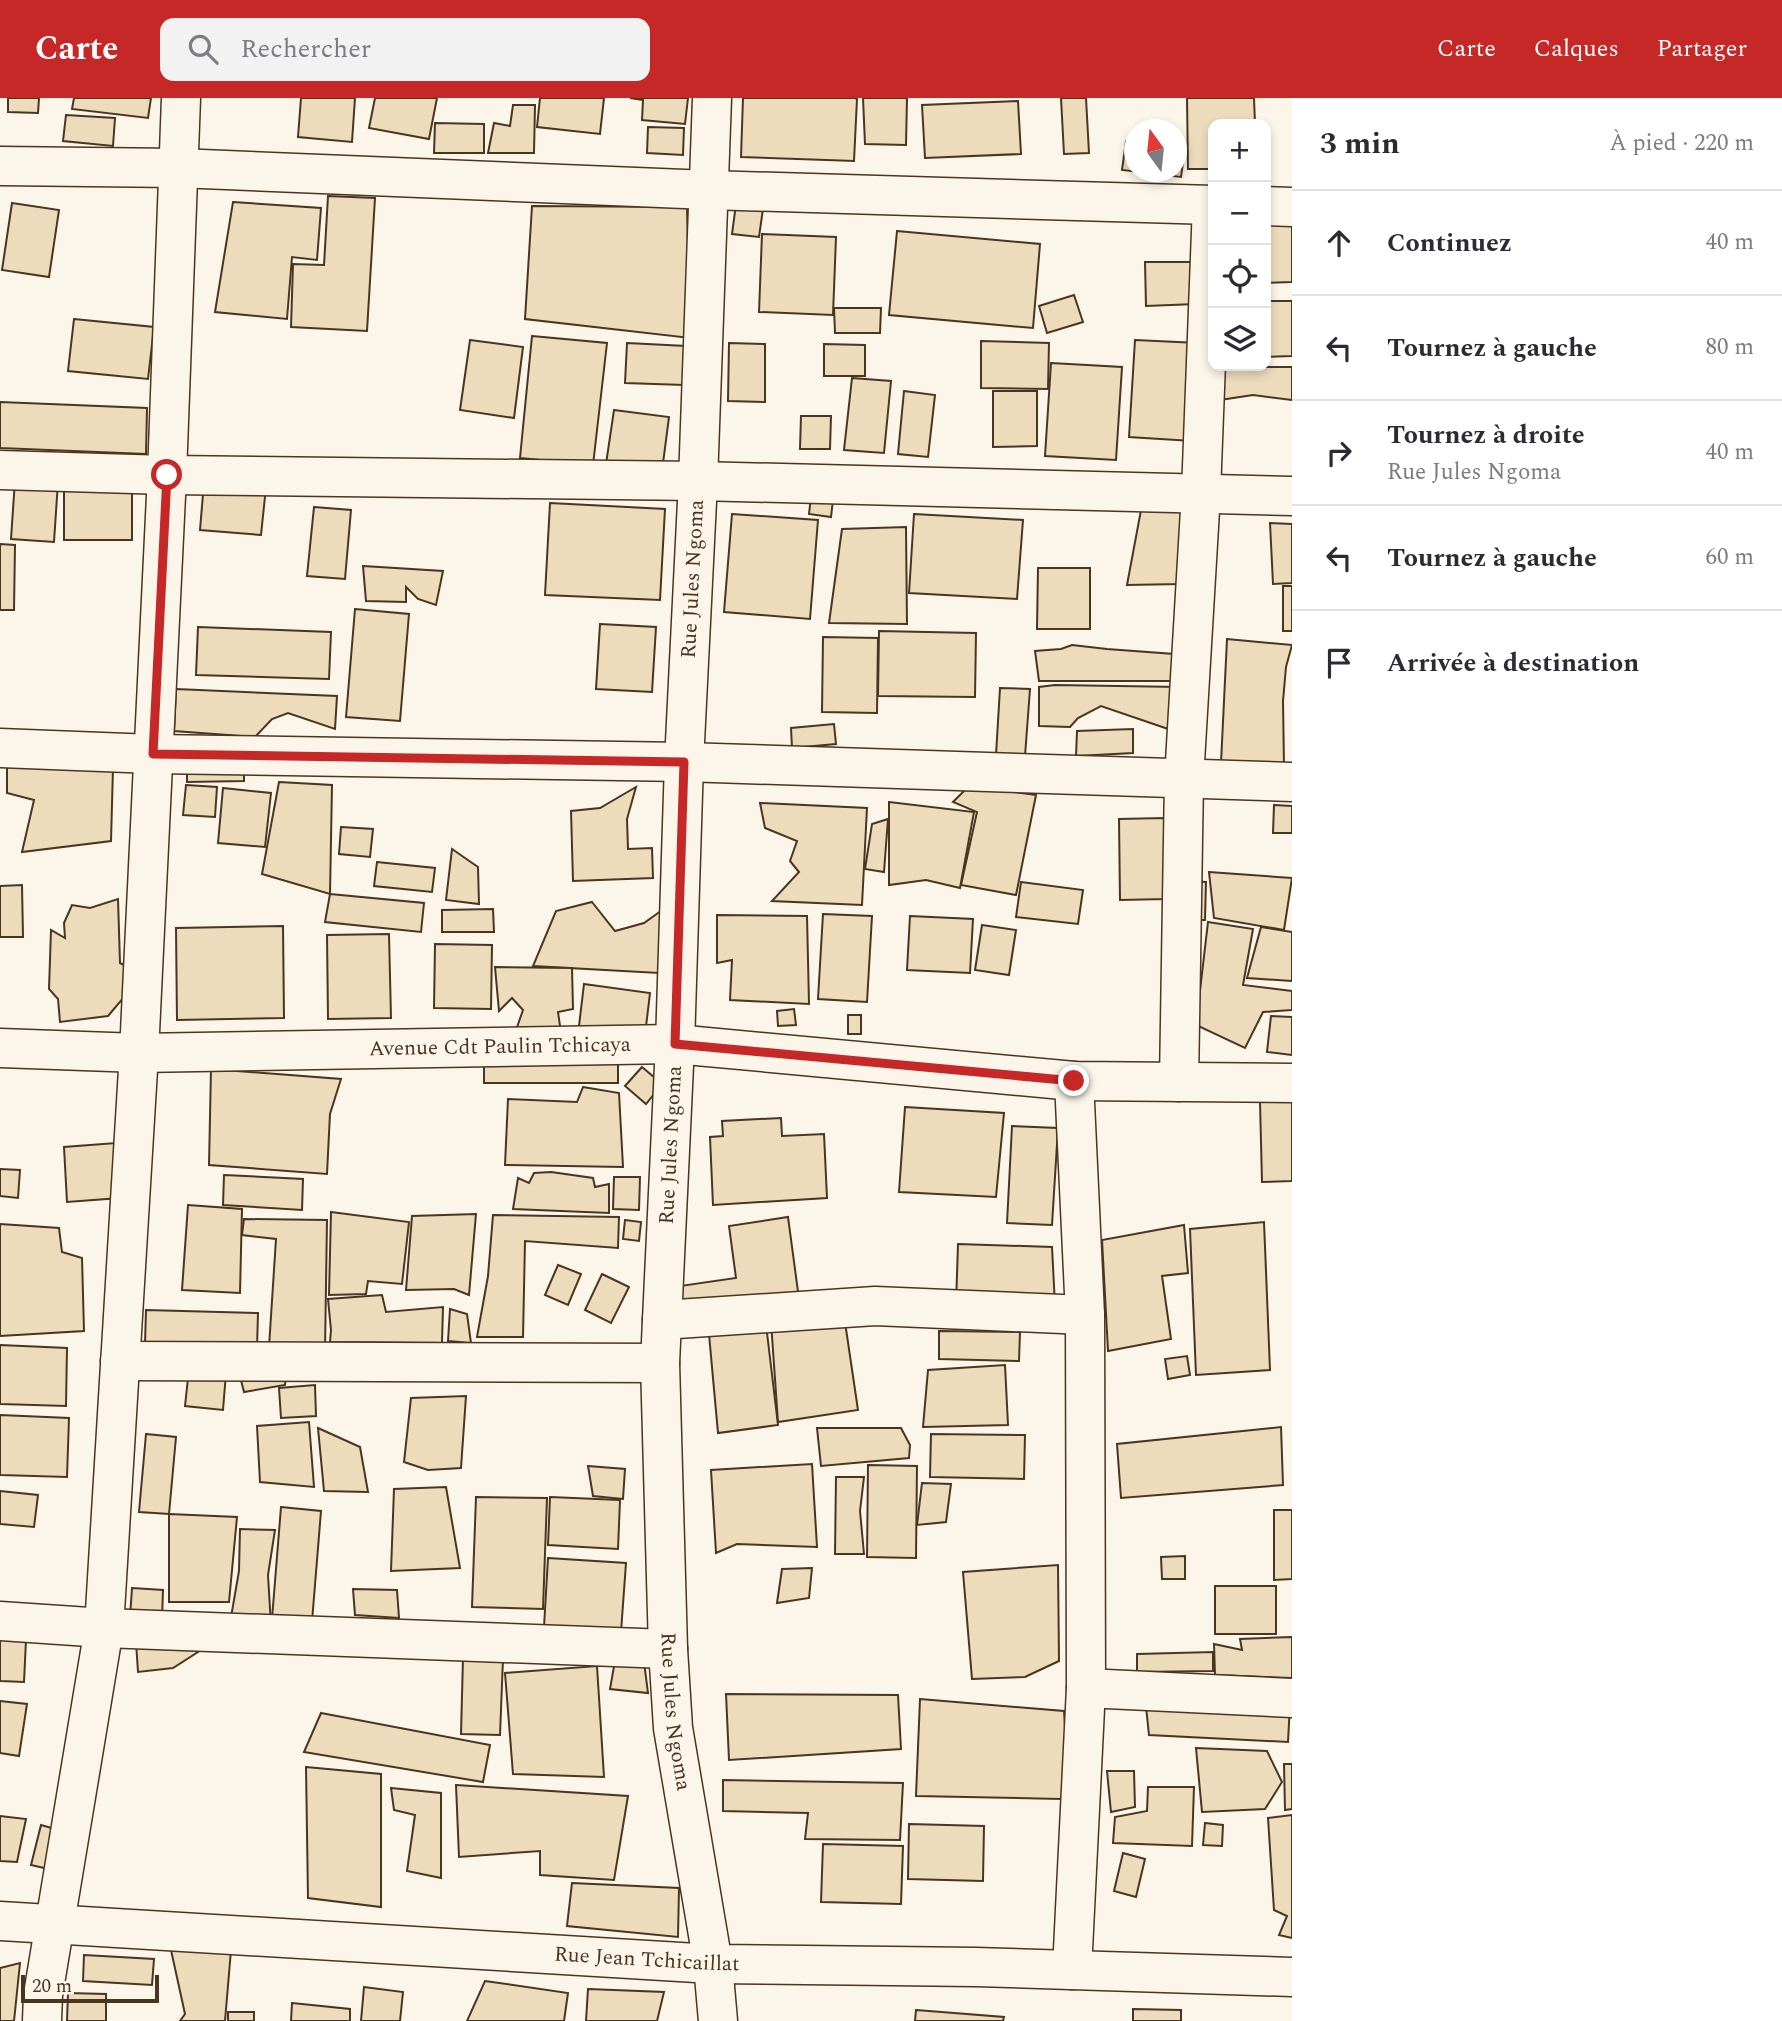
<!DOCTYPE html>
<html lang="fr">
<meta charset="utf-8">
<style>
body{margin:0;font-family:Spectral,serif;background:#f2f2f3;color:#2b2b33}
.controls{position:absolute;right:21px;top:21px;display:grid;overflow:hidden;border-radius:14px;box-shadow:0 4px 10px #0003}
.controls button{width:63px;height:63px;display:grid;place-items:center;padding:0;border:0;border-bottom:2px solid #e1e1e2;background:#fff;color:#2b2b33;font:35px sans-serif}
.compass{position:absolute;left:1124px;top:21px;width:63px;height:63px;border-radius:50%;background:#fff;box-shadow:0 4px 10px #0003;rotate:345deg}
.scale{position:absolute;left:21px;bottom:18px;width:138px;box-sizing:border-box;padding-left:7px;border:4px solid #4a3520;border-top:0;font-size:19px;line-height:24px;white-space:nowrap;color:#4a3520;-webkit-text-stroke:5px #fbf6e9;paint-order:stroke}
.stop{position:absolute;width:21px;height:21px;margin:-16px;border:5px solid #c62828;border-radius:50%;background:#fff}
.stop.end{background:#c62828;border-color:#fff;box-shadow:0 2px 7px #0008}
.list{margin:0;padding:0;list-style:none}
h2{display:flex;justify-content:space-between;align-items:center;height:91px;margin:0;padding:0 28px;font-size:30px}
h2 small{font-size:23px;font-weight:400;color:#7c7c81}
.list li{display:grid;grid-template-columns:46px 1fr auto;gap:21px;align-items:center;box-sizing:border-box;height:105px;padding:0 28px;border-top:2px solid #e1e1e2}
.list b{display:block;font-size:26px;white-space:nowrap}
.list p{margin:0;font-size:23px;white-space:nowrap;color:#7c7c81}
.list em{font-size:23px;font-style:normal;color:#7c7c81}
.icon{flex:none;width:38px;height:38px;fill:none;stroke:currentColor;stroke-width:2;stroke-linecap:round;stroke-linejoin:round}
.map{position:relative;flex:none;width:1292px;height:1923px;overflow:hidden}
header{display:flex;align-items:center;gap:42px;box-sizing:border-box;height:98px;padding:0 35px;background:#c62828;color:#fff}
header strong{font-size:33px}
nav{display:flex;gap:38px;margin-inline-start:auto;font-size:24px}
.search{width:490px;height:63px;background:#f2f2f3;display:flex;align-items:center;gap:18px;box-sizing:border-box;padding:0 24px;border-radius:14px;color:#7c7c81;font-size:26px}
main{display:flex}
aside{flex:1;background:#fff}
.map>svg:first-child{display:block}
</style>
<header>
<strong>Carte</strong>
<div class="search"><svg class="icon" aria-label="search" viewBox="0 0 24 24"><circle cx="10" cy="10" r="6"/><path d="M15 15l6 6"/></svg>Rechercher</div>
<nav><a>Carte</a><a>Calques</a><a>Partager</a></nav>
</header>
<main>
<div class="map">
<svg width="1292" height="1923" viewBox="0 0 1292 1923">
<rect width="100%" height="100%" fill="#fbf6e9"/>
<g fill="#ecdcbc" stroke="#4a3520" stroke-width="2">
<path d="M8,0H39L38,15L8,14Z"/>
<path d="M74,0H151L148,20L72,11Z"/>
<path d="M301,0H355L352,44L298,39Z"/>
<path d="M375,0H437L429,41L369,30Z"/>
<path d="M540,0H604L600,36L537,29Z"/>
<path d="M630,0H688L685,26L642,22L643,2Z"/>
<path d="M743,0H855L857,1L854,63L741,59Z"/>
<path d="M863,0H907L906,47L865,46Z"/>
<path d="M1061,0H1086L1089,55L1064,56Z"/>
<path d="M1187,0H1254L1255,26H1213V71H1188Z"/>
<path d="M1018,3L1021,56L925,60L922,7Z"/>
<path d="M513,7H535L534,55H488L494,25L510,28Z"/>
<path d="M66,17L115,20L113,48L63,43Z"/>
<path d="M435,25L484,26V55H434Z"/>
<path d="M648,29L684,30L683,57L647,55Z"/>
<path d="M1126,43L1134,44V74H1176V50L1185,51L1181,79L1122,72Z"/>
<path d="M328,98L375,100L367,233L291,229L293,166L324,167Z"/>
<path d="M233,104L321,110L317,162L292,159L287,221L215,214Z"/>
<path d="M12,105L59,112L49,179L2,172Z"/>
<path d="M736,106L763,111L759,139L732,136Z"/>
<path d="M532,108L687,109L690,240L525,221Z"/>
<path d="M1292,119V184L1266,185V120Z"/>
<path d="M897,133L1040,146L1033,230L889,217Z"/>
<path d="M762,136L836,139L833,217L759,214Z"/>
<path d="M1145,164H1195L1196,206L1146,208Z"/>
<path d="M1074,197L1083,224L1047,235L1039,208Z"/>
<path d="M1266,203H1292V258L1266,259Z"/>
<path d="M834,210H881L880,235H835Z"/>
<path d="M74,221L154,229L148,281L68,273Z"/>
<path d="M532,238L607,245L593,367L520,360Z"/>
<path d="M470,242L523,249L514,320L460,312Z"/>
<path d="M1135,242L1198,245L1192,343L1129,339Z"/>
<path d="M981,243L1049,245L1048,291L981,290Z"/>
<path d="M627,245L686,248L684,287L625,285Z"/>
<path d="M729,245L765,246V304L728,303Z"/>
<path d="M824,246L865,247V278H824Z"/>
<path d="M1051,265L1122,269L1116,362L1045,358Z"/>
<path d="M1211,269H1292V302L1253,297L1213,303Z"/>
<path d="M852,280L891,283L884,355L844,352Z"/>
<path d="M904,293L935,297L928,359L898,356Z"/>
<path d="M993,293H1037V348L993,349Z"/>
<path d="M0,304L147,310L146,356L0,350Z"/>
<path d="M614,312L669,319L662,373L606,366Z"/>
<path d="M801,318H831L830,351H800Z"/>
<path d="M15,382L58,384L54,444L11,441Z"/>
<path d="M204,384L266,389L261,437L200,432Z"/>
<path d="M132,388V442H64V389Z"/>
<path d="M812,390L834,393L831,419L809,416Z"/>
<path d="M550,405L665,411L660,502L545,497Z"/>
<path d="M314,409L351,412L345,481L307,478Z"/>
<path d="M1141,412L1190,414L1181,486L1127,487Z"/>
<path d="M732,416L818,422L810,521L724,514Z"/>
<path d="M914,416L1023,422L1017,501L909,495Z"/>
<path d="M1270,425L1292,426V485L1273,486Z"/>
<path d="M906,429L907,526L829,525L842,431Z"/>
<path d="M0,446L15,447L14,512H0Z"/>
<path d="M363,468L443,473L436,507L418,501L406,489V504L366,503Z"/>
<path d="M1038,470H1090V531H1037Z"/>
<rect x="1283" y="488" width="9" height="45"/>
<path d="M355,511L409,516L400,623L346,619Z"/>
<path d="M600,526L656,529L652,594L596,591Z"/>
<path d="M198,529L331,534L329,581L196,577Z"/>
<path d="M879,533L976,535L975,599L878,598Z"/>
<path d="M823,539L878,540L877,615L822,614Z"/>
<path d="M1227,541L1292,547L1286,569L1283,603L1284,668L1221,665Z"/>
<path d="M1072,547L1107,551L1174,556L1175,583H1039L1035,553L1061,551Z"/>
<path d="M1055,587L1181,589L1180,635L1101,608L1078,620L1070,629L1039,628V589Z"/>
<path d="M1000,590L1030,591L1025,658L996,657Z"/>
<path d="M176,591L337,598L335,631L288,615L272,621L255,639L174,633Z"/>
<path d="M834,626L836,646L792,650L791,630Z"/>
<path d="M1133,631V655L1076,658L1077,633Z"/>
<path d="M244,663V683L187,684V664Z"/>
<path d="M7,664L113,670L111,743L22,754L34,702L7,695Z"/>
<path d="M279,684L332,687L330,796L262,776Z"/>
<path d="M186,687L217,689L215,719L183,717Z"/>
<path d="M969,688L1036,697L1016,797L961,787L977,714L953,704Z"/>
<path d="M636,689L627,721L628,751L652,750L653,780L573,783L571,713L600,710Z"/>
<path d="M223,690L271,695L265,749L218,745Z"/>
<path d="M889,704L974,714L960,790L926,782L889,787Z"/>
<path d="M760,705L867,710L862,807L772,803L799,774L790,763L797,743L765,730Z"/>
<path d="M1274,707L1292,708V735H1273Z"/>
<path d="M1165,720L1166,801L1120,802L1119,721Z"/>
<path d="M888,721L884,774L865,771L872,726Z"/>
<path d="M341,729L373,731L370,759L339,756Z"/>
<path d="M452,751L478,769L479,806L446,802Z"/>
<path d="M377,764L435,770L432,794L374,788Z"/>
<path d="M1209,774L1292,780L1284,832L1214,820Z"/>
<path d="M1187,783L1206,784L1205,822H1185Z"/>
<path d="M1021,784L1083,792L1078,826L1016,819Z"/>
<path d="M22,787L23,839H0V788Z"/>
<path d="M330,796L424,805L421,834L325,824Z"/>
<path d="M118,801L120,865L130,870L131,891L108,918L60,924L58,901L49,891L51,832L65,840L64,825L72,807L90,810Z"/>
<path d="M592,804L615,833L644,825L665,810L659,875L533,868L556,813Z"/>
<path d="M493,811L494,834H442V812Z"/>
<path d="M823,816L872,818L867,904L818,901Z"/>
<path d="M717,817L807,818L809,906L730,902L732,862L717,865Z"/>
<path d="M910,818L973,821L970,875L907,872Z"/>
<path d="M1208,824L1253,831L1243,887L1292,893V912L1263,914L1245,950L1196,927Z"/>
<path d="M982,827L1016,832L1009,877L975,872Z"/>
<path d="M283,828L284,920L177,922L176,830Z"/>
<path d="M1261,829L1292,834V883L1247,880Z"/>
<path d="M389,836L391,920L328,921L327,837Z"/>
<path d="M435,846L492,847L491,911L434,910Z"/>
<path d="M495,869L572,870L573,911L558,914L561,935H515L523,912L512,900L499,913Z"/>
<path d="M584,886L650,895L645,937L579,928Z"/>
<path d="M794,911L796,927L778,928L777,913Z"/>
<rect x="848" y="917" width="13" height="19"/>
<path d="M1271,918L1292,919V957L1267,954Z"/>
<path d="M618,955V985H484V956Z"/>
<path d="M642,969L662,986L646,1006L625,988Z"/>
<path d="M211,971L341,981L330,1016L327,1076L209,1067Z"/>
<path d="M583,989L619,995L623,1069L505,1067L508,1001L577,1004Z"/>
<path d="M1292,1003V1083L1262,1084L1260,1004Z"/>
<path d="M905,1009L1004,1015L996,1099L899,1094Z"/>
<path d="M781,1020L782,1038L824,1036L827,1100L713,1107L710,1039L723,1038L722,1023Z"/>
<path d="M1012,1028L1058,1030L1052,1127L1007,1125Z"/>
<path d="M116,1045L120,1100L67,1104L64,1049Z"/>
<path d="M0,1071L20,1072L18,1100L0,1098Z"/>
<path d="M551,1074L593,1080L595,1089L609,1086V1115L513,1111L518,1080L529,1085L534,1075Z"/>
<path d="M224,1077L303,1081L302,1112L223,1107Z"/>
<path d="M614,1079H640L639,1112L613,1111Z"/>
<path d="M188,1107L242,1111L240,1195L182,1192Z"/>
<path d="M331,1114L409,1124L402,1186L368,1183L366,1196L329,1197Z"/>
<path d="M476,1116L469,1197L454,1191L406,1192L412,1118Z"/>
<path d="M493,1117L619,1119L618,1150L525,1143L523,1239H477L488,1178Z"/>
<path d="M788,1119L799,1201L683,1217L680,1188L736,1180L729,1128Z"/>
<path d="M244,1121L327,1122L325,1253L269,1249L276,1141L242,1137Z"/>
<path d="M625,1122L641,1124L639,1143L623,1141Z"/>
<path d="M1264,1124L1270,1272L1196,1277L1190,1131Z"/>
<path d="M0,1126L59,1130L62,1154L82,1160L84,1233L0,1238Z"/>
<path d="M1184,1127L1188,1175L1162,1178L1171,1241L1108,1253L1102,1142Z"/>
<path d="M958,1146L1052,1149L1055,1207H956Z"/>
<path d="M558,1167L581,1176L568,1207L545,1197Z"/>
<path d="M602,1176L629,1189L611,1225L585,1212Z"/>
<path d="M382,1197L386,1214L443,1209L442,1245L330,1244L331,1232L328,1201Z"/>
<path d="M450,1211L467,1216L471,1245L448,1243Z"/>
<path d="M146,1212L258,1215L257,1250L145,1246Z"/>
<path d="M765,1218L778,1327L718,1335L708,1225Z"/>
<path d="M771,1224H845L858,1312L778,1324Z"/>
<path d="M939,1233L1020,1234L1019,1263L939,1261Z"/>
<path d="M0,1247L67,1250L66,1308L0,1306Z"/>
<path d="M1187,1258L1190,1277L1168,1281L1165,1261Z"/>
<path d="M287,1266L285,1287L244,1294L238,1270Z"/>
<path d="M1005,1267L1008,1327L923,1329L928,1272Z"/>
<path d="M189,1271L226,1275L223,1312L185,1308Z"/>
<path d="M315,1287L316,1318L281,1320L279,1290Z"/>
<path d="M466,1298L461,1370L428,1372L404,1364L411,1300Z"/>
<path d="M0,1317L69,1320L67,1379L0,1377Z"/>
<path d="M309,1324L314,1389L260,1384L257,1328Z"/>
<path d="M1281,1329L1283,1387L1121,1400L1117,1346Z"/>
<path d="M318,1330L360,1349L368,1394L324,1393Z"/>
<path d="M817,1330H901L910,1347L909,1360L821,1368Z"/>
<path d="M146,1336L176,1339L169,1416L139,1414Z"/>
<path d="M931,1336L1025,1337L1024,1381L930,1379Z"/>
<path d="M812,1366L817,1449L737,1446L716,1455L711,1372Z"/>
<path d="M868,1367L917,1368L916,1460L867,1459Z"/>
<path d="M588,1368L625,1371L623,1401L593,1398Z"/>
<path d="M836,1379H864L860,1413L864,1456H835Z"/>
<path d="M922,1385L951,1386L946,1424L917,1427Z"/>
<path d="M446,1389L460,1470L391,1473L394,1391Z"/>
<path d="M0,1393L38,1397L34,1429L0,1426Z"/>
<path d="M476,1399L547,1400L543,1511L472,1509Z"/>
<path d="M550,1399L620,1402L618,1451L548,1447Z"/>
<path d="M281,1409L321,1413L311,1536L271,1533Z"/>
<path d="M1274,1412H1292V1481L1274,1482Z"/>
<path d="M169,1416L237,1419L229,1504H169Z"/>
<path d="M240,1431L275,1432L268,1477L271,1527L230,1525L239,1473Z"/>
<path d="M1185,1458V1481H1162L1161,1459Z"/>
<path d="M548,1460L626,1465L621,1534L544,1529Z"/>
<path d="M1058,1467L1059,1563L1025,1579L972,1581L963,1474Z"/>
<path d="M812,1470L809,1500L777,1505L782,1471Z"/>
<rect x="1215" y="1488" width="61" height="48"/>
<path d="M132,1490L163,1492L162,1521L130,1519Z"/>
<path d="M353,1491L397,1492L399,1520L355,1517Z"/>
<path d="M188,1539L198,1554L173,1570L138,1574L136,1544Z"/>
<path d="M1292,1539V1580L1215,1577L1214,1546L1242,1552L1240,1541Z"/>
<path d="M0,1540L26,1542L24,1584L0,1583Z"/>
<path d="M1213,1554V1573L1137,1574V1556Z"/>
<path d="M643,1556L648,1595L610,1591L616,1557Z"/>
<path d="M463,1560L503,1561L500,1637L461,1636Z"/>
<path d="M597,1568L604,1679L513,1676L505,1575Z"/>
<path d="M726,1596L898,1597L901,1651L729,1662Z"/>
<path d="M1145,1599L1290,1606L1288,1644L1149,1637Z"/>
<path d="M920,1601L1064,1613L1068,1677L1061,1701L916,1698Z"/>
<path d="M0,1603L27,1606L19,1658L0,1655Z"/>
<path d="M321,1615L490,1647L483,1684L304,1654Z"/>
<path d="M1196,1650L1267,1653L1282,1684L1265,1711L1202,1714Z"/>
<path d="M1284,1666H1292V1711L1285,1712Z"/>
<path d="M306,1669L381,1676V1809L308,1800Z"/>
<path d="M1107,1673H1134L1135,1709L1111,1714Z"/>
<path d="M723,1682L903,1685L900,1742L805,1741L808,1715L723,1713Z"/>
<path d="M456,1687L628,1698L614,1782L540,1777V1753L459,1759Z"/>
<path d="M1148,1689H1194L1192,1748L1113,1745L1115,1719L1147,1713Z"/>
<path d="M391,1690L441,1695V1780L407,1773L415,1717L394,1712Z"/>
<path d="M1292,1717V1840L1279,1837L1287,1818L1274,1812L1268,1720Z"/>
<path d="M0,1718L26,1721L17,1764L0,1763Z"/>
<path d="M1205,1725L1223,1727L1222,1748L1203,1747Z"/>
<path d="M909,1726L984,1728L983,1783L908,1781Z"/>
<path d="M41,1727L62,1733L53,1772L31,1767Z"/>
<path d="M823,1746L903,1748L901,1806L821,1804Z"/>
<path d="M1123,1755L1145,1761L1136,1799L1114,1793Z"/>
<path d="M572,1785L679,1790L678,1839L567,1828Z"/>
<path d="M171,1852H231L225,1923H180L185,1916Z"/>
<path d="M84,1857L154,1861L152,1887L83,1883Z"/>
<path d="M20,1865L14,1923H0V1870Z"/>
<path d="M485,1883L568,1895L564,1923H467Z"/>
<path d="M364,1889L403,1894L400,1923H361Z"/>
<path d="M588,1891L664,1894L657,1923H586Z"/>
<path d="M68,1895L106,1896V1923H67Z"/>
<path d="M292,1905L350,1911V1923H291Z"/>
<path d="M1133,1911L1181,1912V1923H1133Z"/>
<path d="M916,1912L1004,1919L1003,1923H915Z"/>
<rect x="228" y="1914" width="26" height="9"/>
</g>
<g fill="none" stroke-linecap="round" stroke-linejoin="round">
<g stroke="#4a3520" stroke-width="41">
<g id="street">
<path id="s1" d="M712,0L698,383L684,664L675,946L660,1265L668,1551L673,1630L713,1866L718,1923"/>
<path d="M0,68L178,70L709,92L1213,107"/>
<path d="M1266,108L1292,109"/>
<path d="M0,372L167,377L698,383L1292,398"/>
<path d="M0,650L153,656L684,664L1292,684"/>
<path id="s2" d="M0,950L139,955L675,946L1074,983L1292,985"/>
<path d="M1179,984L1184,681L1201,395L1212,107"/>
<path d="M662,1222L875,1208L1085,1217"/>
<path d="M120,1263L660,1265"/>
<path d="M0,1523L104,1530L668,1551"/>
<path d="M1086,1590L1292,1600"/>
<path id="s3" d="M0,1823L713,1866L976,1869L1292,1879"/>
<path d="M1072,1872L1086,1590L1085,1217L1074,983"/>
<path d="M42,1923L43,1897L104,1530L139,955L167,377L181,0"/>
</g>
</g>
<use href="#street" stroke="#fbf6e9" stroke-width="38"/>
</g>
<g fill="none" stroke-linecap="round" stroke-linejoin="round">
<path stroke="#c62828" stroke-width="9" d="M167,377L153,656L684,664L675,946L1074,983"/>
</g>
<g text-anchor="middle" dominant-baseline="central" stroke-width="5" stroke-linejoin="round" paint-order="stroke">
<g font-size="21" fill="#4a3520" stroke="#fbf6e9">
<text transform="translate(693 481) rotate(-87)">Rue Jules Ngoma</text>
<text stroke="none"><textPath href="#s2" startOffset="500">Avenue Cdt Paulin Tchicaya</textPath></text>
<text transform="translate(671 1047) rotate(-87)">Rue Jules Ngoma</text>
<text stroke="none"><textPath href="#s1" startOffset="1615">Rue Jules Ngoma</textPath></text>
<text stroke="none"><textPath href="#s3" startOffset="648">Rue Jean Tchicaillat</textPath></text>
</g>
</g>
</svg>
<div class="controls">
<button>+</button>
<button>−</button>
<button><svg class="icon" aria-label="locate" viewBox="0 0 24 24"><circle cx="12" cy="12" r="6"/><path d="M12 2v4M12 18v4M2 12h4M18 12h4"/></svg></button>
<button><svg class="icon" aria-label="layers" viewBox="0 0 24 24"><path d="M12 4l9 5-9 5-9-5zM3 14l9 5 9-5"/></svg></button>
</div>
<svg class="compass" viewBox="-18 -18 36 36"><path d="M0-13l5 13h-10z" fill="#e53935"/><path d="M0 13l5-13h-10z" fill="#7c7c81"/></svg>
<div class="scale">20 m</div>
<div class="stop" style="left:167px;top:377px"></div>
<div class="stop end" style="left:1074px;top:983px"></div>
</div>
<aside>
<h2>3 min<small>À pied · 220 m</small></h2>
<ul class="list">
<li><svg class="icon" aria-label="ahead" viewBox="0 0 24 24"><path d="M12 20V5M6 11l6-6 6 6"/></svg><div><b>Continuez</b></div><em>40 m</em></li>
<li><svg class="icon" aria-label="left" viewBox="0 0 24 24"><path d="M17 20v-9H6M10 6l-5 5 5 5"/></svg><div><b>Tournez à gauche</b></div><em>80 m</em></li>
<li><svg class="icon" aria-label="right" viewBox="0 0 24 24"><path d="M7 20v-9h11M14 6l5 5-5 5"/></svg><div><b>Tournez à droite</b><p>Rue Jules Ngoma</p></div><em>40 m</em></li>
<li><svg class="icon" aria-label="left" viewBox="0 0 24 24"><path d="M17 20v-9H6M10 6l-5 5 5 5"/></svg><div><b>Tournez à gauche</b></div><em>60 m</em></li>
<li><svg class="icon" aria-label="arrive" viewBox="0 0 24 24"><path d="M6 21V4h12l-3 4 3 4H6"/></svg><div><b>Arrivée à destination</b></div></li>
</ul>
</aside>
</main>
